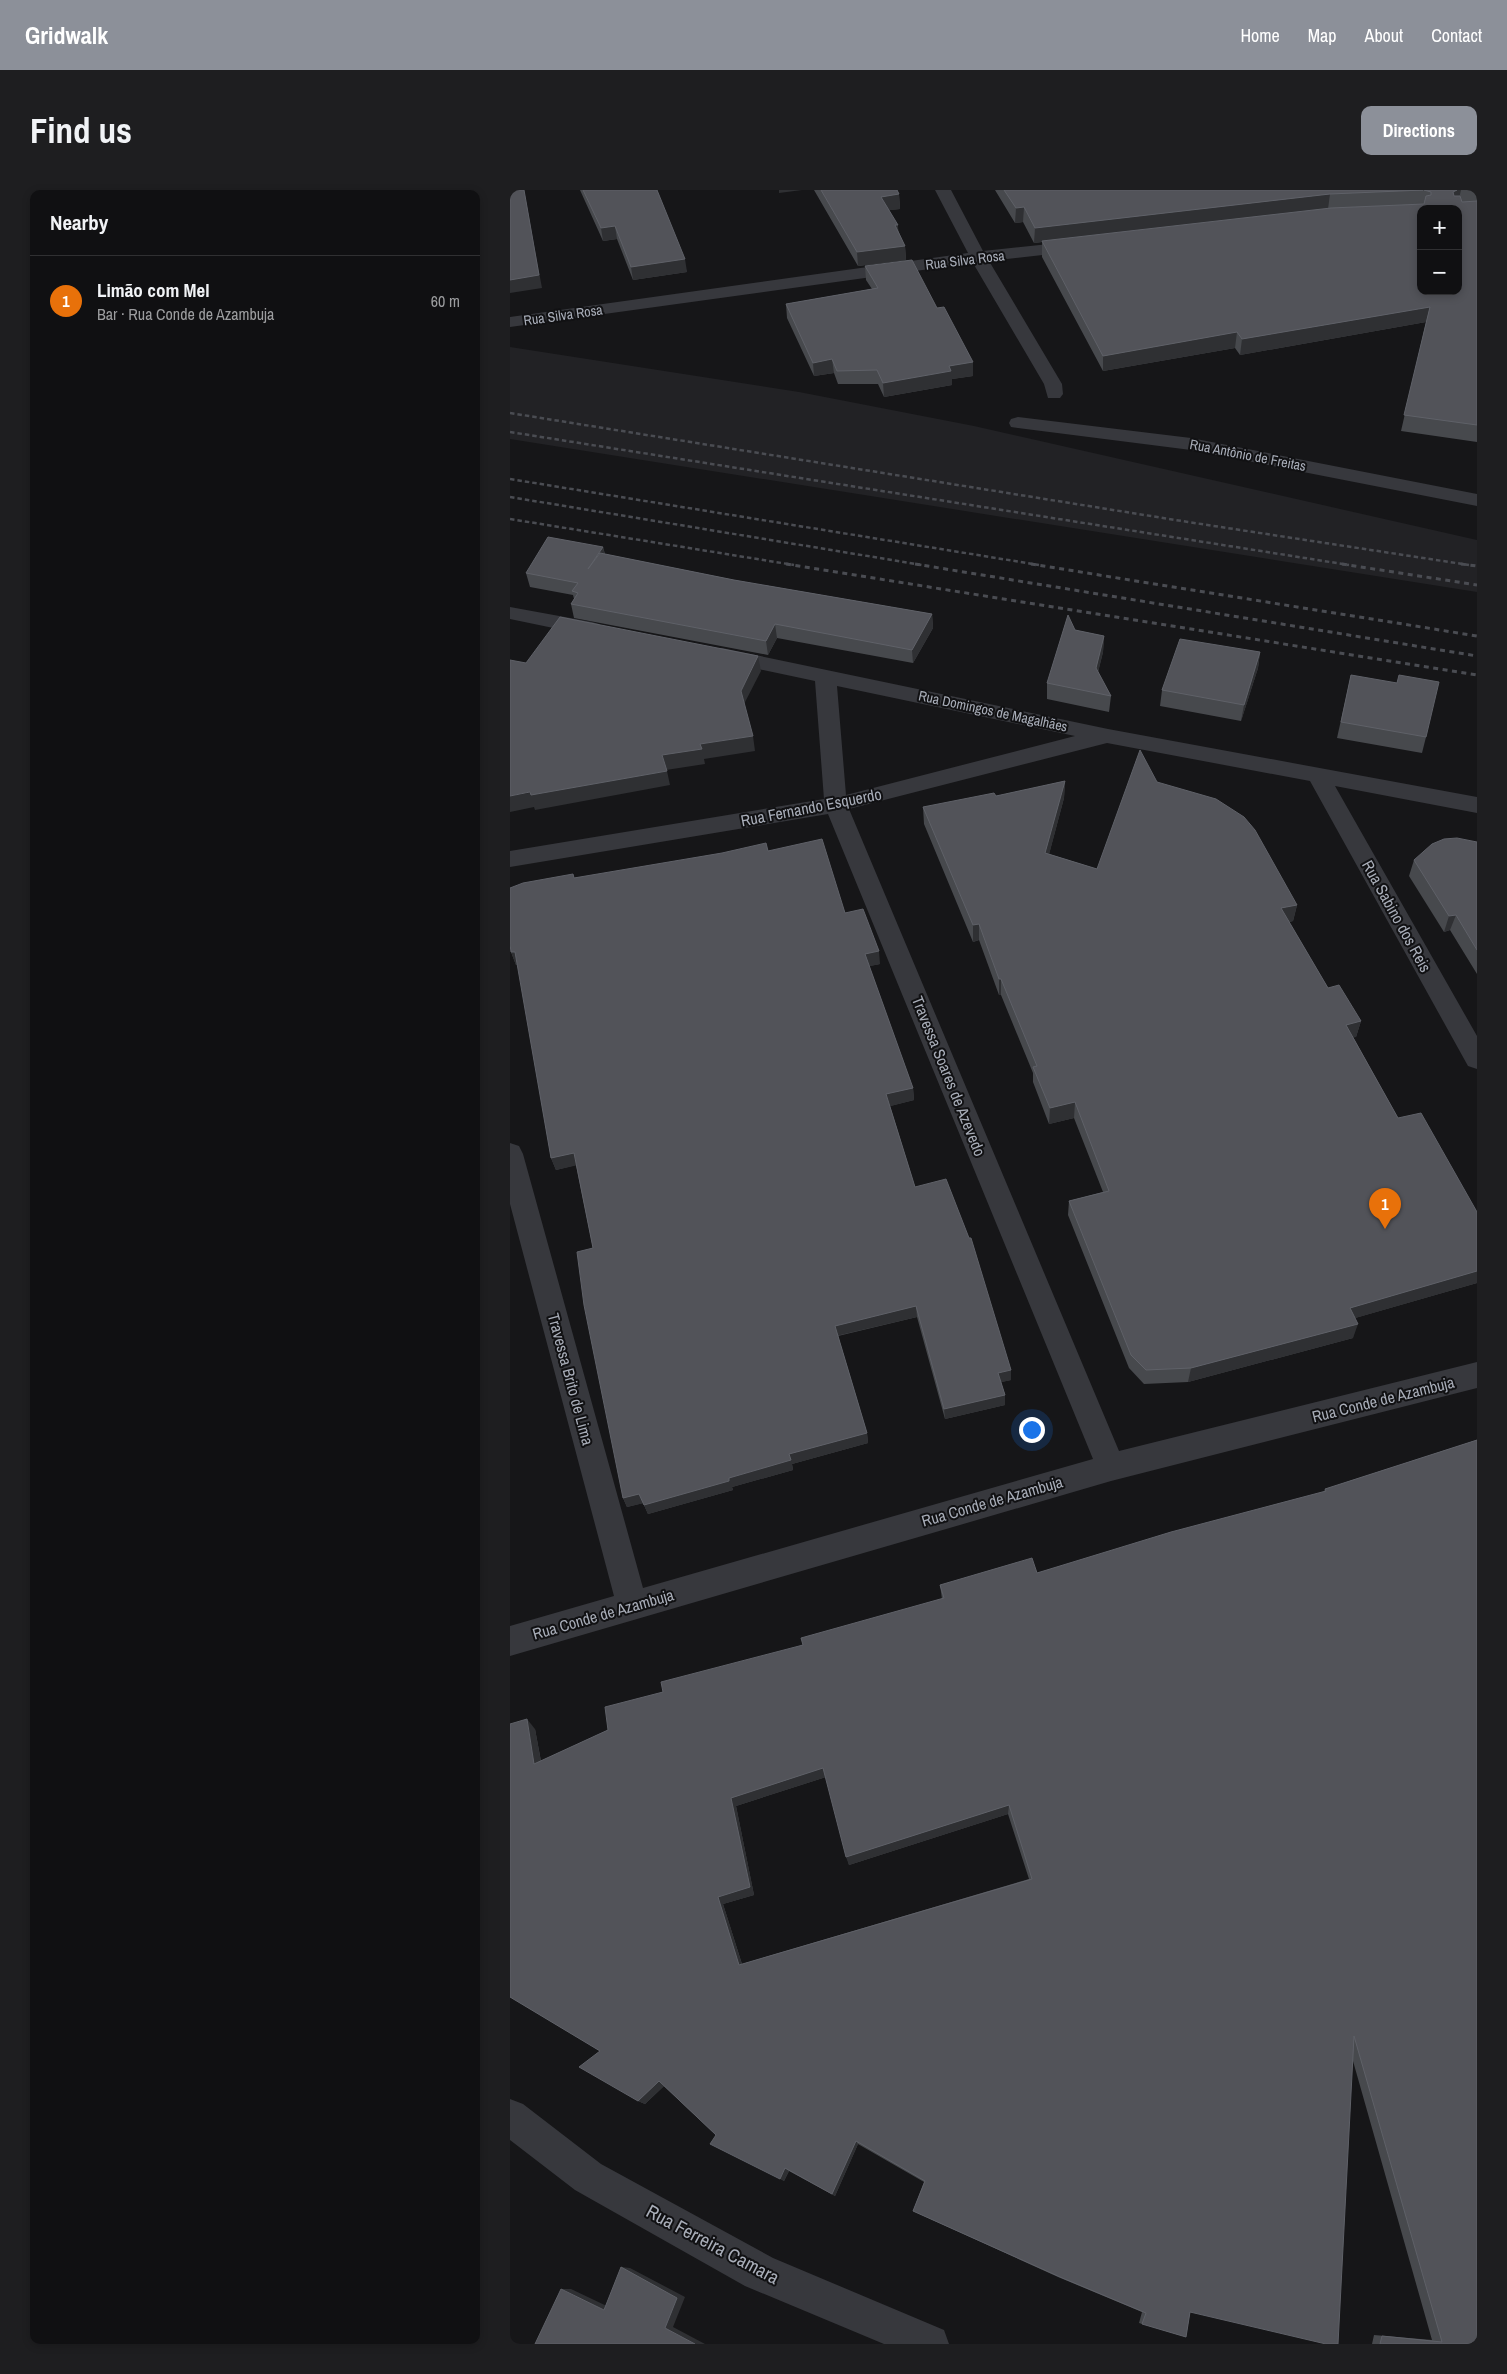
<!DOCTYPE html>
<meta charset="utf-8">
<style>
body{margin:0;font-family:"Archivo Narrow",sans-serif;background:#1e1e20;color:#f1f3f6}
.controls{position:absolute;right:15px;top:15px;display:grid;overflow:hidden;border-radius:10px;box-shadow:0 2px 8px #0003}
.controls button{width:45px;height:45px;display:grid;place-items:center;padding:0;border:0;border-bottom:1px solid #303032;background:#101012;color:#f1f3f6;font:25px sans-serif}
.you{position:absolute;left:521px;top:1239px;width:18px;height:18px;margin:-12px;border:4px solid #fff;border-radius:50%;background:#1a73e8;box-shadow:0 0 0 8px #1a73e833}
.badge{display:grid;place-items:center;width:32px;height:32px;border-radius:50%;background:#8c9099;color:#fff;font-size:16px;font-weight:700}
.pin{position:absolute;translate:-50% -41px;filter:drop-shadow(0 1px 2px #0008)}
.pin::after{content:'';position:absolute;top:26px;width:18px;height:15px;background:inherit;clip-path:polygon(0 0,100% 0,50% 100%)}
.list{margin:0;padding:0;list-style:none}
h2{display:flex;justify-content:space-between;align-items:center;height:65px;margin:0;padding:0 20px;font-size:21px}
h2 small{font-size:16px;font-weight:400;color:#9c9d9f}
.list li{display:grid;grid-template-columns:32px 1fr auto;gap:15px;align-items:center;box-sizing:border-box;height:90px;padding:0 20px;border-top:1px solid #303032}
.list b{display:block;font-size:19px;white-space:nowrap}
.list p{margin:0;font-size:16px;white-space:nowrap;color:#9c9d9f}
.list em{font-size:16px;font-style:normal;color:#9c9d9f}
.map{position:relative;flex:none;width:967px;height:2154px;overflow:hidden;border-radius:10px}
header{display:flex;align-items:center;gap:30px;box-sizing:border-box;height:70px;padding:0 25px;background:#8c9099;color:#fff}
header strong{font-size:24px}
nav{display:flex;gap:28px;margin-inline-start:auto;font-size:18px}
.intro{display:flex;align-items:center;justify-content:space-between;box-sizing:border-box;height:120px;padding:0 30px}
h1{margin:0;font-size:35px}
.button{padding:12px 22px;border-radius:10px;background:#8c9099;color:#fff;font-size:18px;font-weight:700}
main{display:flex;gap:30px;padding:0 30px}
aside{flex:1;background:#101012;border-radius:10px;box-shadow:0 2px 8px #0003}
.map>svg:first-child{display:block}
</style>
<header>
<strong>Gridwalk</strong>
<nav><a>Home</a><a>Map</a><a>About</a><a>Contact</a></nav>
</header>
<div class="intro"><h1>Find us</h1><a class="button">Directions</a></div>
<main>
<aside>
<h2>Nearby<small></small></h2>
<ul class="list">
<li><span class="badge" style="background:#e8710a">1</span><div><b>Limão com Mel</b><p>Bar · Rua Conde de Azambuja</p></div><em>60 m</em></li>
</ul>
</aside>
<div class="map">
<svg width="967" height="2154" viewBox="0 0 967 2154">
<rect width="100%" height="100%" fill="#161618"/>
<path fill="#222225" d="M0,157L289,202L464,236L967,350V402L0,249Z"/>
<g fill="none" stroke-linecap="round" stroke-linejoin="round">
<g fill="#37383d" fill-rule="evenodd">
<path d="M425,0H441L473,61L568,51L574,52L576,56L574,60L568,61L479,71L552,194L553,204L550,208H538L534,194L463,73L0,137V127L458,63Z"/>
<path d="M508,227L681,248L967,304V316L681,260L501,237L499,233L501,229Z"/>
<path d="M0,417L82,432L89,434L92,439L89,444L82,446L0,429Z"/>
<path d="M212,458L598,539L967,607V623L825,596L967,846V879L958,876L800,591L597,553L339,619L609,1261L967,1172V1198L601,1291L0,1466V1436L104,1406L0,1014V953L9,956L13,964L133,1398L583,1269L318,624L0,677V661L314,609L305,491L205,470L202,465L205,460ZM327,496L565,546L336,605Z"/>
<path d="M0,1909L13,1914L91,1974L263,2068L434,2140L439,2154H374L235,2096L65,2000L0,1950Z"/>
</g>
<g stroke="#4a4c52" stroke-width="2.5" stroke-dasharray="4.5 3" stroke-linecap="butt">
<path d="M0,223L678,332L959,375"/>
<path d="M0,242L839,375"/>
<path d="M0,289L529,375"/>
<path d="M0,307L412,375"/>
<path d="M0,329L284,375"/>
</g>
<g stroke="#4a4c52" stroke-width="3" stroke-dasharray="5 4.5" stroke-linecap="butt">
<path d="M276,374L967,485"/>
<path d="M405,374L967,466"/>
<path d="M521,374L967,446"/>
<path d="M832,374L967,395"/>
<path d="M951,374L967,376"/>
</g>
</g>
<g fill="#47494d" fill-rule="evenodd">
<path d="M70,0H147L177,82L123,90L107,49L93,51Z"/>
<path d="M304,0H387L389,4L390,19L379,20L389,43L395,56L396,70L348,76Z"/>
<path d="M485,0H967V252L891,241L916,132L730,165L725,158L593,181L532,67V52L524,53L513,32L505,33Z"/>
<path d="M355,76L427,118L463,172V186L442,189V195L374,207L368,194H328L324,183L304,186L277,128L276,114L362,99L356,90Z"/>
<path d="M93,357L95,364L224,390L422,424L423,438L403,473L267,448L258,465L64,428L61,414L64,409L63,405L20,397L16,383Z"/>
<path d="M565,440L594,446L593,462L588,482L601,506L599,522L537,509V493Z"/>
<path d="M750,462L748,478L731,531L650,516L652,500Z"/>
<path d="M841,485L916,547L912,563L827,548Z"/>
<path d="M555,591L554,608L539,664L587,679L647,592L787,715L783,731L779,732L818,798L851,831L846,847H843L888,928L967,1022V1093L845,1128L843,1148L678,1192L634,1194L619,1178L558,1025L559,1011L593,1002L564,928L539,934L523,892V883L491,805H489L469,750L463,752L414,634L413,617L486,606Z"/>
<path d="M967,652V784L940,740L934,742L899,686L904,670Z"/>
<path d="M258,661L335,723L370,774L359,776L403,898L404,910L380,916L405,997L501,1190L491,1192L495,1205V1215L435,1229L407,1127L328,1146L357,1243L358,1253L282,1274L283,1280L222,1297L223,1300L138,1324L133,1313L117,1317L113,1308L83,1058L66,975L46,980L41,968L8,775H6L1,762L64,688Z"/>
<path d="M967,1250V2154H862L864,2145L922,2150L843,1871L680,2122L676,2147L629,2133L632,2122L548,2087L405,2022L403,2021L414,1992L348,1954L325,2006L279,1981L274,1991L206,1945L154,1896L135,1914L128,1911L90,1861L0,1807L25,1539L31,1571L98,1540L153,1502L432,1409L430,1395L527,1383L814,1302L815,1299ZM316,1587L339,1675L498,1624L519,1689L232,1774L213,1714L244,1705L226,1616Z"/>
</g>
<g fill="#2f3033">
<path d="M14,0L32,98L0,103V90Z"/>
<path d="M269,0H292L269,3Z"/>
<path d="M947,0H951L948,13L940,17L943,2Z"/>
<path d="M389,4L390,19L372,21L371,7Z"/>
<path d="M820,4L818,19L524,53L525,38Z"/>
<path d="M514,17L513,32L505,33L506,18Z"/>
<path d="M385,35H388L389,49Z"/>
<path d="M105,36L107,49L93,51L91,38Z"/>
<path d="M395,56L396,70L348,76L347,62Z"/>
<path d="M175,69L177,82L123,90L121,77Z"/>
<path d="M920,117L916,132L730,165L732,149Z"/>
<path d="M727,142L725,158L593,181V166Z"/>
<path d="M322,169L324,183L304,186L303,173Z"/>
<path d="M463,172V186L442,189V195L374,207L373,193L439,176Z"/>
<path d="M93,357L96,371L78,379Z"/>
<path d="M422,424L423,438L403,473L402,460Z"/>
<path d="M265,434L267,448L258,465L256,451Z"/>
<path d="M594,446L593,462L585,494L586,478Z"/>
<path d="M750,462L748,478L731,531L734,515Z"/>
<path d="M248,466L251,481L233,516L231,501Z"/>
<path d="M243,546L245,561L194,569L195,574L156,580L152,565L190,554Z"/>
<path d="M157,581L160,595L25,620L24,617L0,622V606Z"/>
<path d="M555,591L554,608L535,680V663Z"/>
<path d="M787,715L783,731L767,735L771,718Z"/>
<path d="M946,725L940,740L934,742L939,726Z"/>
<path d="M469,734V750L463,752V735Z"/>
<path d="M369,761L370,774L356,777L355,764Z"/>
<path d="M1,762H5L10,774L6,775Z"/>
<rect x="489" y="789" width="2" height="16"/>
<path d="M851,831L846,847L831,851L836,835Z"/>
<path d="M403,898L404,910L377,917L376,904Z"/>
<path d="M565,912L564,928L539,934L540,918Z"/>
<path d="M64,963L68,975L46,980L41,968Z"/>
<path d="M967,1081V1093L835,1131L840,1118Z"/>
<path d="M406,1116L407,1127L326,1146L325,1136Z"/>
<path d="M848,1134L843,1148L678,1192L681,1178Z"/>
<path d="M501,1180V1190L488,1193V1183Z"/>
<path d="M495,1205V1215L435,1229L434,1219Z"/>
<path d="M357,1243L358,1253L282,1274L283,1280L222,1297L223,1300L138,1324L134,1315L219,1288L279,1264Z"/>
<path d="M129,1304L134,1313L117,1317L113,1308Z"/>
<path d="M17,1529L25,1539L33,1583L24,1574Z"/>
<path d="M313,1578L316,1587L226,1616L244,1705L213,1714L234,1781L229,1775L208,1707L221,1608Z"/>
<path d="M499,1615L498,1624L339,1675L336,1667Z"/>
<path d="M149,1891L155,1895L135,1914L128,1911Z"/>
<path d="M346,1951L348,1954L325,2006L322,2004Z"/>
<path d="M275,1978L279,1981L274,1991L270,1989Z"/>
<path d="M111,2077L120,2078L175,2107L163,2137L195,2154H185L155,2138Z"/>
<path d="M51,2099H61L103,2119L94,2120Z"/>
</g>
<g fill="#525359" stroke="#5f6168" fill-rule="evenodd">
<path d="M0,0H14L29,85L0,90Z"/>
<path d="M73,0H147L175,69L121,77L105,36L91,38Z"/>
<path d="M311,0H387L389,4L371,7L388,35H385L395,56L347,62Z"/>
<path d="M494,0H913L820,4L525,38L514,17L506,18Z"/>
<path d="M914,0H947L943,2L944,6H950L952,12L967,11V235L894,225L920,117L732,149L727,142L593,166L532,51L821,18L914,14L916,6L921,5V2ZM911,19H948V101H911Z"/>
<path d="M402,70L427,118L434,117L463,172L439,176L441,181L373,193L367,180L327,181L322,169L303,173L276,114L368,98L355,76Z"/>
<path d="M38,347L93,357L78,379L90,363L224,390L422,424L402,460L265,434L256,451L61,414L68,403L62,401L68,393L16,383Z"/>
<path d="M558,425L565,440L594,446L586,478L601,506L537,493Z"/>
<path d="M50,427L248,466L231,501L243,546L190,554L192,559L152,565L157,581L21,605L20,602L0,606V470L16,473Z"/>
<path d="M670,449L750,462L734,515L652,500Z"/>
<path d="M841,485L887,493L889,485L929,492L916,547L831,532Z"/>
<path d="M630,560L647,592L706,609L734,627L745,640L787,715L771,718L818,798L829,795L851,831L836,835L888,928L911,923L967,1022V1081L840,1118L848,1134L681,1178L636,1180L621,1165L559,1011L599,1001L565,912L540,918L523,877L527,876L491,789H489L469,734L463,735L413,617L484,603L486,606L555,591L535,663L587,679Z"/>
<path d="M947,648L967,652V760L946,725L939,726L904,670L922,654L934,649Z"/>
<path d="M312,649L335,723L353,719L369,761L355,764L403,898L376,904L405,997L436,989L459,1048H461L501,1180L488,1183L495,1205L434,1219L406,1116L325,1136L357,1243L279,1264L281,1270L219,1288V1291L134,1315L129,1304L113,1308L74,1115L67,1062L83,1058L64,963L41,968L5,762H1L0,754V698L13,693L63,684L64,688L212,663L256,653L258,661Z"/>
<path d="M967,1250V2154H870L872,2146L932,2152L844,1846L828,2154H816L680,2122L676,2147L632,2134L636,2123L550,2087L403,2021L415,1991L346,1951L322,2004L275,1978L270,1989L200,1954L206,1945L149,1891L128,1911L69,1877L90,1861L0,1807V1534L17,1529L24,1574L98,1540L95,1517L153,1502L151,1492L293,1455L291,1448L434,1408L430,1395L522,1368L527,1383L661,1342L816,1301L815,1299ZM313,1578L336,1667L499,1615L522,1689L229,1775L208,1707L240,1697L221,1608Z"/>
<path d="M111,2077L167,2108L155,2138L185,2154H25L51,2099L94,2120Z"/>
</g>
<g text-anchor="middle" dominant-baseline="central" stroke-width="4" stroke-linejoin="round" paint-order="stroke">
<g font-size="14" fill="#a8adb8" stroke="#111113">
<text transform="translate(455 70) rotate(-7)">Rua Silva Rosa</text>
<text transform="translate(53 125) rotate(-8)">Rua Silva Rosa</text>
<text transform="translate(738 265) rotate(11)">Rua Antônio de Freitas</text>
<text transform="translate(483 521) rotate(12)">Rua Domingos de Magalhães</text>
</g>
<g font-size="16" fill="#a8adb8" stroke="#111113">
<text transform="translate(301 617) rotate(-11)">Rua Fernando Esquerdo</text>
<text transform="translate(887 726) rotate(61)">Rua Sabino dos Reis</text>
<text transform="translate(439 886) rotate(68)">Travessa Soares de Azevedo</text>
<text transform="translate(61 1189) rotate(75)">Travessa Brito de Lima</text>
<text transform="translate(873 1209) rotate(-14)">Rua Conde de Azambuja</text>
<text transform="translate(482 1311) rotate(-16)">Rua Conde de Azambuja</text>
<text transform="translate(93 1424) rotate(-16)">Rua Conde de Azambuja</text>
</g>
<g font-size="19" fill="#a8adb8" stroke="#111113">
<text transform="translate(203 2054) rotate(28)">Rua Ferreira Camara</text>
</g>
</g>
</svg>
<div class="controls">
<button>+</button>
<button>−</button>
</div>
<div class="you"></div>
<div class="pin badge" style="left:875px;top:1039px;background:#e8710a">1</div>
</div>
</main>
